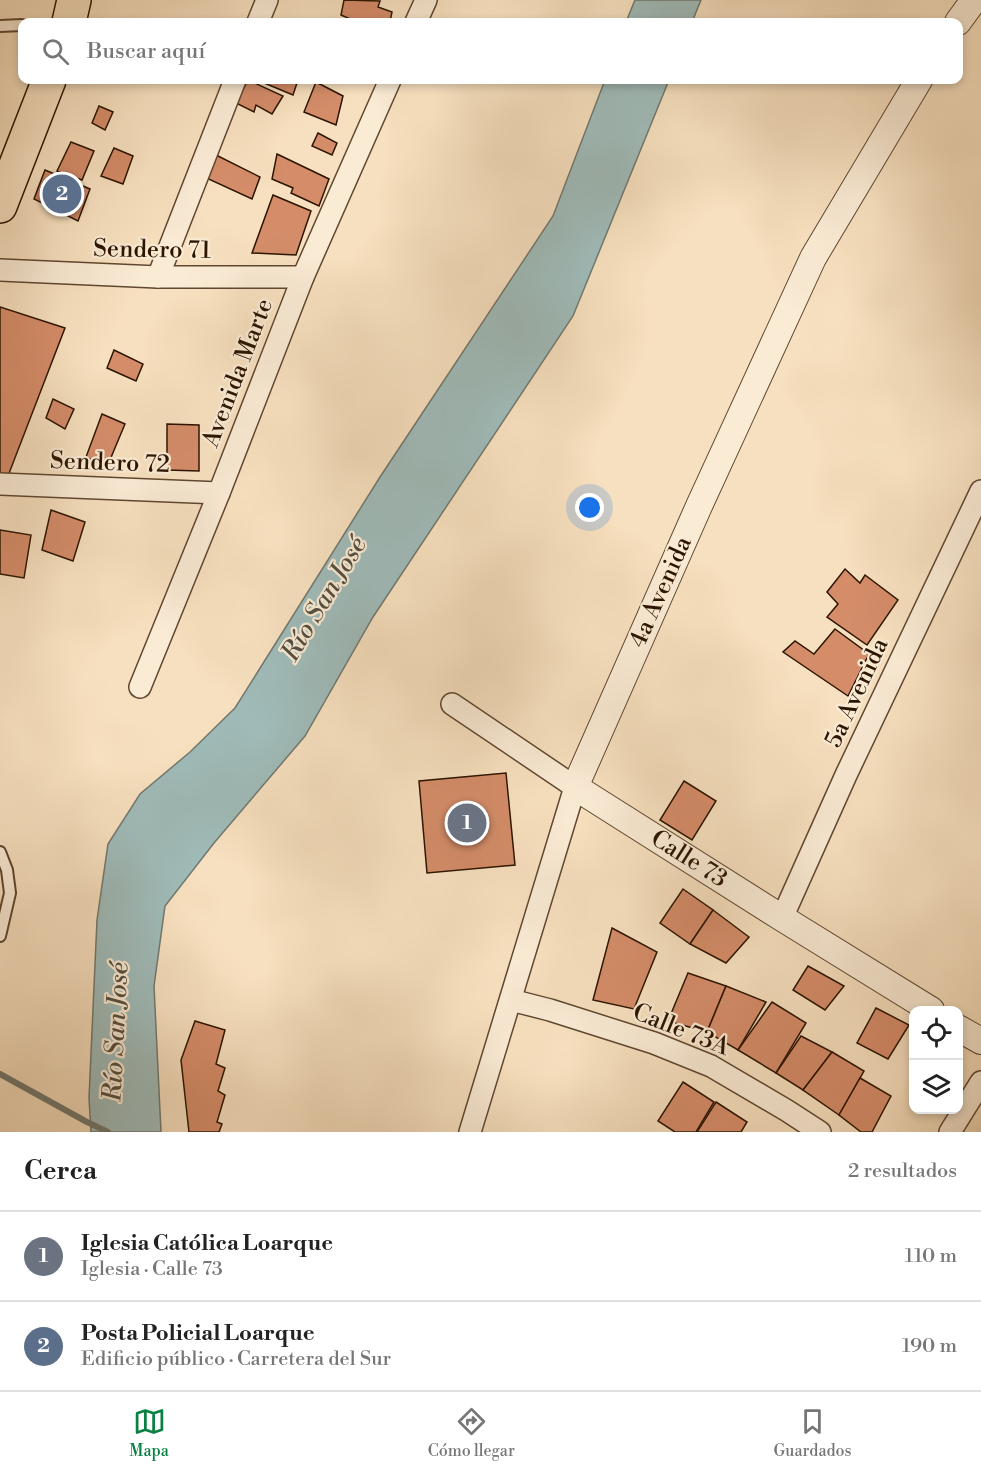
<!DOCTYPE html>
<html lang="es">
<meta charset="utf-8">
<style>
body{margin:0;font-family:"Libre Bodoni",serif;background:#f2f2f2;color:#222}
.controls{position:absolute;right:18px;bottom:18px;display:grid;overflow:hidden;border-radius:12px;box-shadow:0 3px 9px #0003}
.controls button{width:54px;height:54px;display:grid;place-items:center;padding:0;border:0;border-bottom:2px solid #e0e0e0;background:#fff;color:#222;font:30px sans-serif}
.you{position:absolute;left:590px;top:508px;width:21px;height:21px;margin:-15px;border:4px solid #fff;border-radius:50%;background:#1a73e8;box-shadow:0 0 0 9px #1a73e833}
.badge{display:grid;place-items:center;width:39px;height:39px;border-radius:50%;background:#0b8043;color:#fff;font-size:20px;font-weight:700}
.pin{position:absolute;translate:-50% -50%;border:3px solid #fff;box-shadow:0 2px 6px #0006}
.list{margin:0;padding:0;list-style:none}
h2{display:flex;justify-content:space-between;align-items:center;height:78px;margin:0;padding:0 24px;font-size:26px}
h2 small{font-size:20px;font-weight:400;color:#767676}
.list li{display:grid;grid-template-columns:39px 1fr auto;gap:18px;align-items:center;box-sizing:border-box;height:90px;padding:0 24px;border-top:2px solid #e0e0e0}
.list b{display:block;font-size:22px;white-space:nowrap}
.list p{margin:0;font-size:20px;white-space:nowrap;color:#767676}
.list em{font-size:20px;font-style:normal;color:#767676}
.icon{flex:none;width:33px;height:33px;fill:none;stroke:currentColor;stroke-width:2;stroke-linecap:round;stroke-linejoin:round}
.map{position:relative;flex:none;width:981px;height:1132px;overflow:hidden}
.search{position:absolute;background:#fff;box-shadow:0 3px 9px #0003;left:18px;right:18px;top:18px;height:66px;display:flex;align-items:center;gap:15px;box-sizing:border-box;padding:0 21px;border-radius:12px;color:#767676;font-size:22px}
.sheet{height:258px;background:#fff}
nav{display:flex;justify-content:space-around;align-items:center;box-sizing:border-box;height:84px;border-top:2px solid #e0e0e0;background:#fff;font-size:16px;color:#767676}
nav a{display:grid;justify-items:center;gap:3px}
nav .on{color:#0b8043}
.map>svg:first-child{display:block}
</style>
<div class="map">
<svg width="981" height="1132" viewBox="0 0 981 1132">
<rect width="100%" height="100%" fill="#f7e0bf"/>
<filter id="stains"><feTurbulence type="fractalNoise" baseFrequency=".00333" numOctaves="4"/><feColorMatrix values="0 0 0 0 .2 0 0 0 0 .09 0 0 0 0 .02 0 0 0 .5 -.17"/></filter>
<radialGradient id="worn" r=".72"><stop offset=".6" stop-color="#630" stop-opacity="0"/><stop offset="1" stop-color="#630" stop-opacity=".3"/></radialGradient>
<g fill="#9fbbb9" stroke="#71786f" stroke-width="1.5">
<path d="M635,0H701L692,22H626Z"/>
<path d="M605,80H669L573,316L373,617L305,736L214,843L165,906L154,986L161,1132H91L89,1098L97,920L108,844L140,794L190,752L235,708L380,477L553,216Z"/>
</g>
<g fill="none" stroke-linecap="round" stroke-linejoin="round">
<path stroke="#71786f" stroke-width="6" d="M0,1074L87,1122L108,1132"/>
</g>
<g fill="#d48c69" stroke="#2c1400" stroke-width="1.5">
<path d="M344,0L380,1L378,7L392,12L390,22H357L341,15Z"/>
<path d="M248,80L283,96L272,114L256,105L254,112L236,103Z"/>
<path d="M257,80H298L293,95Z"/>
<path d="M316,82L343,96L336,125L304,112Z"/>
<path d="M99,106L113,112L105,130L92,123Z"/>
<path d="M318,133L337,143L332,155L312,146Z"/>
<path d="M71,142L94,151L82,180L57,171Z"/>
<path d="M114,148L133,156L123,184L101,176Z"/>
<path d="M214,154L260,177L252,199L202,176Z"/>
<path d="M277,154L329,179L319,206L291,193L293,188L272,179Z"/>
<path d="M45,170L90,189L78,221L34,199Z"/>
<path d="M273,195L311,211L296,255L252,253Z"/>
<path d="M0,307L65,328L8,476L0,475Z"/>
<path d="M114,350L143,364L136,381L107,368Z"/>
<path d="M53,399L74,409L65,429L46,418Z"/>
<path d="M102,414L125,424L107,467L86,457Z"/>
<path d="M167,424L199,425V471L167,470Z"/>
<path d="M51,510L85,522L73,561L42,550Z"/>
<path d="M0,530L31,535L24,578L0,574Z"/>
<path d="M845,569L860,583L865,575L898,600L867,645L827,617L838,604L827,592Z"/>
<path d="M835,629L869,654L848,696L783,652L795,641L814,654Z"/>
<path d="M506,773L515,865L427,873L419,781Z"/>
<path d="M684,781L716,801L692,840L660,820Z"/>
<path d="M683,889L713,910L690,944L660,923Z"/>
<path d="M713,910L749,937L726,963L690,944Z"/>
<path d="M612,928L657,952L634,1009L593,1000Z"/>
<path d="M808,966L844,986L825,1010L793,990Z"/>
<path d="M688,973L726,986L707,1032L668,1021Z"/>
<path d="M726,986L766,1002L738,1050L707,1032Z"/>
<path d="M772,1002L806,1023L776,1073L738,1050Z"/>
<path d="M876,1008L909,1025L888,1059L857,1043Z"/>
<path d="M195,1021L225,1030L216,1064L225,1068L218,1091L225,1095L217,1122L222,1124L219,1132H189L181,1060Z"/>
<path d="M801,1036L832,1052L803,1090L776,1073Z"/>
<path d="M832,1052L864,1071L839,1115L803,1090Z"/>
<path d="M860,1078L891,1096L872,1132H861L839,1115Z"/>
<path d="M683,1082L714,1102L696,1132H675L658,1121Z"/>
<path d="M716,1102L747,1122L741,1132H697Z"/>
</g>
<g fill="none" stroke-linecap="round" stroke-linejoin="round">
<g stroke="#5f4730" stroke-width="14">
<g id="service">
<path d="M0,26L22,25"/>
<path d="M0,852L7,870L10,893L0,936"/>
</g>
</g>
<g stroke="#5f4730" stroke-width="24">
<g id="minor">
<path d="M258,22L267,0"/>
<path d="M416,22L426,0"/>
<path d="M0,270L158,277H303"/>
<path d="M158,277L235,80"/>
<path d="M0,484L219,493"/>
<path d="M140,687L219,493L303,277L390,80"/>
<path d="M452,704L575,787L470,1132"/>
<path d="M782,918L846,775L981,491"/>
<path d="M511,1000L550,1010L654,1043L711,1066L786,1110L820,1132"/>
<path d="M950,1132L981,1082"/>
</g>
</g>
<g stroke="#5f4730" stroke-width="28">
<g id="tertiary">
<path d="M958,22L974,0"/>
<path id="s1" d="M919,80L813,258L699,506L575,787L782,918L931,1010"/>
<path d="M958,1028L981,1041"/>
</g>
</g>
<g stroke="#2c1400" stroke-width="36">
<g id="trunk">
<path d="M69,22L74,0"/>
<path d="M0,206L49,80"/>
</g>
</g>
<use href="#service" stroke="#faebd5" stroke-width="10"/>
<use href="#minor" stroke="#faebd5" stroke-width="21"/>
<use href="#tertiary" stroke="#faebd5" stroke-width="26"/>
<use href="#trunk" stroke="#f7e0bf" stroke-width="33"/>
</g>
<g text-anchor="middle" dominant-baseline="central" stroke-width="4.5" stroke-linejoin="round" paint-order="stroke">
<g font-size="24" fill="#2c1400" stroke="#faebd5">
<text transform="translate(152 250) rotate(1)">Sendero 71</text>
<text transform="translate(238 373) rotate(-69)">Avenida Marte</text>
<text transform="translate(110 463) rotate(2)">Sendero 72</text>
<text transform="translate(661 592) rotate(-66)">4a Avenida</text>
<text transform="translate(857 693) rotate(-65)">5a Avenida</text>
<text stroke="none"><textPath href="#s1" startOffset="922">Calle 73</textPath></text>
<text transform="translate(681 1030) rotate(22)">Calle 73A</text>
</g>
<g font-size="26" font-style="italic" fill="#544e41" stroke="#faebd5">
<text transform="translate(324 599) rotate(-59)">Río San José</text>
<text transform="translate(116 1032) rotate(-87)">Río San José</text>
</g>
</g>
<rect width="100%" height="100%" filter="url(#stains)"/>
<rect width="100%" height="100%" fill="url(#worn)"/>
</svg>
<div class="controls">
<button><svg class="icon" aria-label="locate" viewBox="0 0 24 24"><circle cx="12" cy="12" r="6"/><path d="M12 2v4M12 18v4M2 12h4M18 12h4"/></svg></button>
<button><svg class="icon" aria-label="layers" viewBox="0 0 24 24"><path d="M12 4l9 5-9 5-9-5zM3 14l9 5 9-5"/></svg></button>
</div>
<div class="you"></div>
<div class="pin badge" style="left:467px;top:823px;background:#6b7280">1</div>
<div class="pin badge" style="left:62px;top:194px;background:#5c6f8a">2</div>
<div class="search"><svg class="icon" aria-label="search" viewBox="0 0 24 24"><circle cx="10" cy="10" r="6"/><path d="M15 15l6 6"/></svg>Buscar aquí</div>
</div>
<section class="sheet">
<h2>Cerca<small>2 resultados</small></h2>
<ul class="list">
<li><span class="badge" style="background:#6b7280">1</span><div><b>Iglesia Católica Loarque</b><p>Iglesia · Calle 73</p></div><em>110 m</em></li>
<li><span class="badge" style="background:#5c6f8a">2</span><div><b>Posta Policial Loarque</b><p>Edificio público · Carretera del Sur</p></div><em>190 m</em></li>
</ul>
</section>
<nav>
<a class="on"><svg class="icon" aria-label="map" viewBox="0 0 24 24"><path d="M3 6l6-2 6 2 6-2v14l-6 2-6-2-6 2zM9 4v14M15 6v14"/></svg>Mapa</a>
<a><svg class="icon" aria-label="directions" viewBox="0 0 24 24"><path d="M12 3l9 9-9 9-9-9zM9 14v-3h6M13 9l2 2-2 2"/></svg>Cómo llegar</a>
<a><svg class="icon" aria-label="saved" viewBox="0 0 24 24"><path d="M7 4h10v16l-5-4-5 4z"/></svg>Guardados</a>
</nav>
